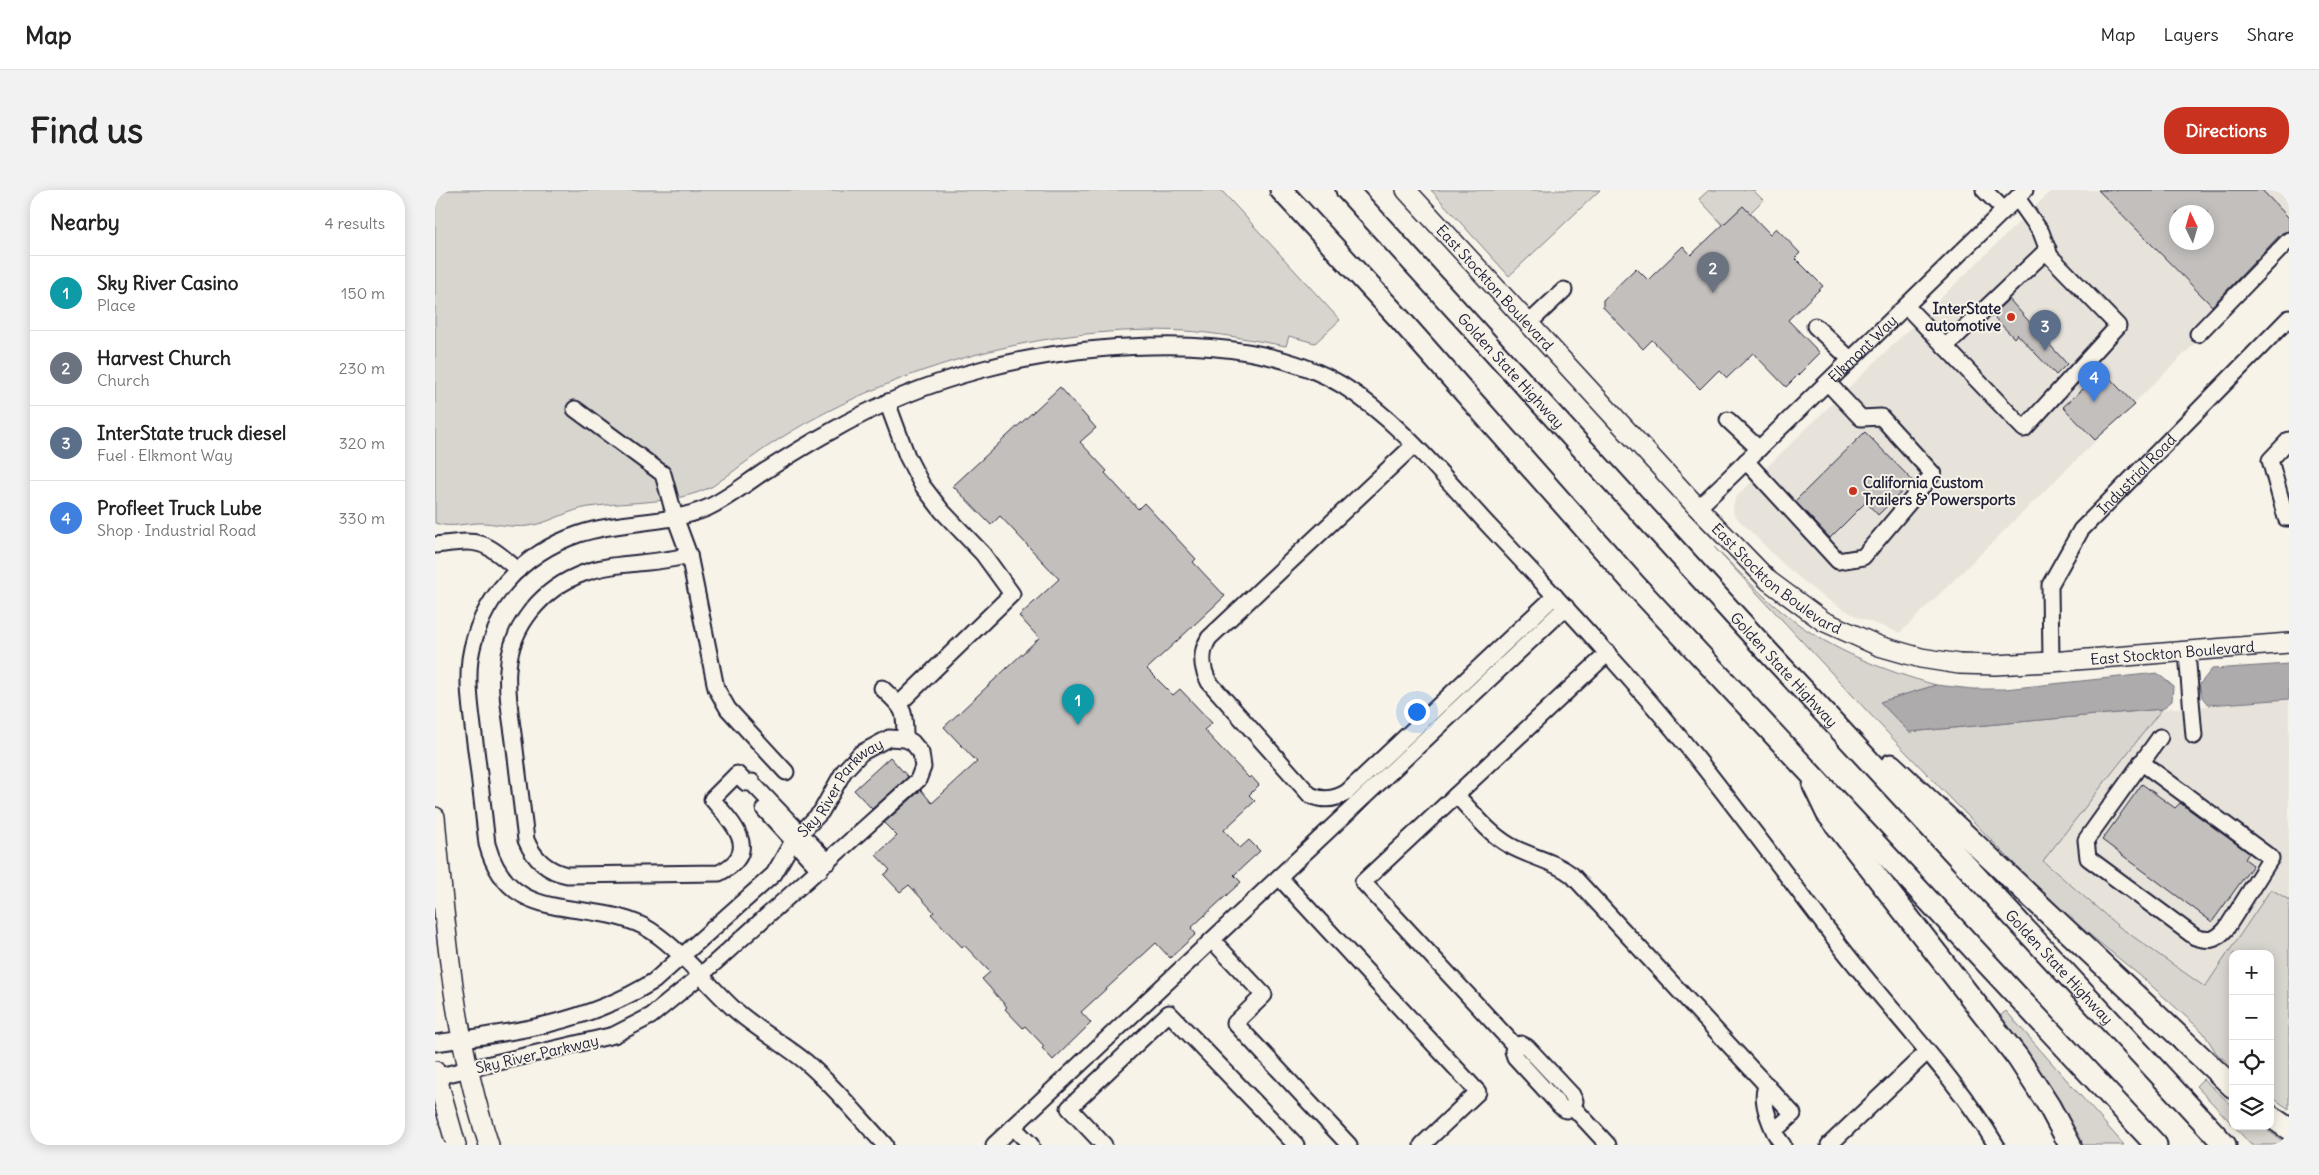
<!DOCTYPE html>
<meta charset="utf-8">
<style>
body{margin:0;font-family:Delius,sans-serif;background:#f2f2f2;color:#222}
.controls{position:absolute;right:15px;bottom:15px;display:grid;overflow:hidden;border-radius:10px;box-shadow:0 2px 12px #0003}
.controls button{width:45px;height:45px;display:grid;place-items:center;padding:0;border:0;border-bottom:1px solid #e0e0e0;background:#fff;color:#222;font:25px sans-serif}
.compass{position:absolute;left:1734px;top:15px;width:45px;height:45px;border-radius:50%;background:#fff;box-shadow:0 2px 12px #0003;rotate:355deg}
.you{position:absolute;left:981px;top:521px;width:18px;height:18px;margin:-12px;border:4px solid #fff;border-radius:50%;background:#1a73e8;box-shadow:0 0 0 8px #1a73e833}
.badge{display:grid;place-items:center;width:32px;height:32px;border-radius:50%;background:#c8321e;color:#fff;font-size:16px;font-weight:700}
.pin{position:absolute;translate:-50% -41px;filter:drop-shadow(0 1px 2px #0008)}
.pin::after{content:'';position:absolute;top:26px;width:18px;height:15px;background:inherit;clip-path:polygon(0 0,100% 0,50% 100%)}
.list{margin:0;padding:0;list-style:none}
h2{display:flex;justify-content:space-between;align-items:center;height:65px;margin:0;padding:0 20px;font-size:21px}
h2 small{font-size:16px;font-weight:400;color:#767676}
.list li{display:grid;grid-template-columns:32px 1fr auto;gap:15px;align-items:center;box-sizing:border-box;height:75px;padding:0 20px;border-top:1px solid #e0e0e0}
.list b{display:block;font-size:19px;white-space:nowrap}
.list p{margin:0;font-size:16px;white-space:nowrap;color:#767676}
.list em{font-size:16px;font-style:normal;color:#767676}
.icon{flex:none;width:28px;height:28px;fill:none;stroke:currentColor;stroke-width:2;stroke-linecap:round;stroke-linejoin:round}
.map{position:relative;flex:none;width:1854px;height:955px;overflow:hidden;border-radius:20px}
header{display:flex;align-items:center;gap:30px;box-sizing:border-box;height:70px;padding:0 25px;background:#fff;border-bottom:1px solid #e0e0e0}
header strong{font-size:24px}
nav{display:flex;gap:28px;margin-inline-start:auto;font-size:18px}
.intro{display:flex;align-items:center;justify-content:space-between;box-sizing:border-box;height:120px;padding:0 30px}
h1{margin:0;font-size:35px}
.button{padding:12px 22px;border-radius:20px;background:#c8321e;color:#fff;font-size:18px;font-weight:700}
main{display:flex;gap:30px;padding:0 30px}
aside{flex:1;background:#fff;border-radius:20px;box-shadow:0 2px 12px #0003}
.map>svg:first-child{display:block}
</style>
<header>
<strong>Map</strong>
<nav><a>Map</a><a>Layers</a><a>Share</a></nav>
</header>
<div class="intro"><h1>Find us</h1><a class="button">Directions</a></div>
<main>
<aside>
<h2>Nearby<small>4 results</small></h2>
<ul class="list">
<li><span class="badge" style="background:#0f9aa8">1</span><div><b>Sky River Casino</b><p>Place</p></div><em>150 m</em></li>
<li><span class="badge" style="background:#6b7280">2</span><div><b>Harvest Church</b><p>Church</p></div><em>230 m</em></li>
<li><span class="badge" style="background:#5c6f8a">3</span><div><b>InterState truck diesel</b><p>Fuel · Elkmont Way</p></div><em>320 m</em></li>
<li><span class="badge" style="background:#3f7fe0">4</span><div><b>Profleet Truck Lube</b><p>Shop · Industrial Road</p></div><em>330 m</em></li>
</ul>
</aside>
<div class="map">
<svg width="1854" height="955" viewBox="0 0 1854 955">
<rect width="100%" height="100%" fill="#f7f3e8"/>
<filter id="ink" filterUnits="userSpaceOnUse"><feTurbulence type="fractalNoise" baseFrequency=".02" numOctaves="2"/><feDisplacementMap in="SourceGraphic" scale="10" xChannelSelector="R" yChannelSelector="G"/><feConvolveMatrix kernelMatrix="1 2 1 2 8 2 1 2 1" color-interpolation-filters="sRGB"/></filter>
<g filter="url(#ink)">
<g fill="#e7e3db" fill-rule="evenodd">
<path d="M1617,0H1854V61L1465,443L1422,427L1385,405L1349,375L1299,325L1298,318L1300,308ZM1742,22H1772V52H1742Z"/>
<path d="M1854,509V710L1836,699L1771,797L1683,736L1608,670L1727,519Z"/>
</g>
<g fill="#d8d5cf" stroke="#7d7c85">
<path d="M0,0H786L905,130L880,153L854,146L851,156C818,150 783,143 750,141C615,134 464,175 349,246C324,261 301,280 278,296C240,315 195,311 154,317C134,320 118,331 99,335C82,339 66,334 49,333C33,332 16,339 0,333Z"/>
<path d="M996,0H1165L1074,86Z"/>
<path d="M1274,0H1318L1328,10L1315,23L1308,16L1288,35L1264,9Z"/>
<path d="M1279,357C1304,381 1328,408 1355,428C1398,461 1450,481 1501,495L1445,512L1474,542L1727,519L1608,671L1683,736L1770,797L1836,699L1854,710V919L1835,906V764H1798V877L1782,864L1768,842L1709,789L1643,735L1593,688L1462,553Z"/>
<path d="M1571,821L1689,955H1647C1623,909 1597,867 1565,826Z"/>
<path d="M1768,889L1798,916V935L1761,896Z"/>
<path d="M1799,936H1826L1854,955H1816Z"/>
</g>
<g fill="#aeabad" stroke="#76747f">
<path d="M1854,474V509L1773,515L1767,507L1764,495L1777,479Z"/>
<path d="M1722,483L1738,496L1737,511L1727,519L1474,542L1445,512L1501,495L1538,499H1570Z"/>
</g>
<g fill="#c2bfbd" stroke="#22223b" fill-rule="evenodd">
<path d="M1663,0H1827L1854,28V41L1847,43L1777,116ZM1742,22H1772V52H1742Z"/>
<path d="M1308,16L1335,44L1341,38L1365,63L1360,68L1388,96L1353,130L1385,163L1351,197L1318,163L1292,188L1284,180L1265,199L1217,150L1208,159L1168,117V110L1201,78L1213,90L1248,56L1256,65Z"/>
<path d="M1574,109L1632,174L1621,185L1582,144L1579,148L1557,125Z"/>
<path d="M1668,181L1700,215L1660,250L1628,217Z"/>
<path d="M625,197L661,238L645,252L672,281L670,283L703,319L709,313L761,369L758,372L790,406L712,479L738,505L745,499L777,533L769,540L814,588L816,586L824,595L814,605L820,611L789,640L805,658L814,650L825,661L799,685L806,692L756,738L761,744L735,768L721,753L646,822L656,833L618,870L607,858L609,856L590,836L588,838L570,819L572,817L547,789L555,782L529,755L527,757L496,724L499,722L474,695L465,702L449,685L455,680L441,665L462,646L449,633L486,600L497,613L542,572L509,537L604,448L584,426L624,389L565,326L556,335L518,296Z"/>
<path d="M1430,242L1478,291L1443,325L1431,312L1395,348L1360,311Z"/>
<path d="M455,567L473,587L437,619L419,600Z"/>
<path d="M1707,594L1740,618L1745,613L1814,663L1810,669L1818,675L1777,732L1667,650Z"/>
</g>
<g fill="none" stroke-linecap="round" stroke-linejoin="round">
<g stroke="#22223b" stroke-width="19">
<g id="minor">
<path d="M1549,0L1569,20"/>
<path d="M1471,116L1589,239L1683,136L1615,66L1606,42L1582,8"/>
<path d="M1093,134L1129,100"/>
<path d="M1380,136L1416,170"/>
<path d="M1763,144L1854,50"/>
<path d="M1510,157L1613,59"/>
<path d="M452,212L472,266L487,295L507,321L548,364L577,404L465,513"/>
<path d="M140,219L228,284L240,327L254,365L281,498L293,519L351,582"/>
<path d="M1293,230L1324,259"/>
<path d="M1854,250L1835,270L1851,328H1854"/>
<path d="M979,255L774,448C765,463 766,477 774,492L875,605C888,611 900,610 912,602L1120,406"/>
<path d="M1311,271L1403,371L1428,367L1498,284L1446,227L1426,228L1393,193"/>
<path id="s1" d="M1263,318L1590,0"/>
<path d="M0,355C46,349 48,350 83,380"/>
<path d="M254,365C220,375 182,371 149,383C108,398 76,435 73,479C71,503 76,528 79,551C83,584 87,617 91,650C99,669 112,681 132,685L284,683C328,661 297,633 277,609L302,584L311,593L317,592L319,595L393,672"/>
<path d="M1752,463L1759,546"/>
<path id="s2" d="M1616,472L1615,395L1646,340L1854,128"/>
<path d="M447,498C469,520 470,517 470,549"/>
<path d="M1706,572L1836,668L1791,739C1781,750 1775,752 1760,747L1653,668L1651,650L1725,547"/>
<path d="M1021,605C1038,622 1053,643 1074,655C1094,667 1118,670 1137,685L1358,924L1339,941"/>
<path d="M329,619L385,680"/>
<path d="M844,687L1043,902L987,955"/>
<path d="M777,750L829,805L800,833L914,955"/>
<path id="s3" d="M0,853C77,843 152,833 219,791L339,684L358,651L386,622L409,581L426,563L454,548L470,549L477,552L486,563L488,577L483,590L265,786L216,826L179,845L0,887"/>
<path d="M1080,856L928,692L1173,463"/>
<path d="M1080,856L1078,861L1080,867L1125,916L1131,920L1138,917"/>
<path d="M1080,856L1086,854L1092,857L1137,905L1140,911L1138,917"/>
<path d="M1332,895C1323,909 1338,943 1348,955"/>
<path d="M1138,917L1173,955"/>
<path d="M578,937L596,955"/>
<path d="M450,955C424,927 400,897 371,872C348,853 321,839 298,818C272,794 239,752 208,736C149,707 75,738 52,654C48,618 44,581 39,545C36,520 32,495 35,469C44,409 88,363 144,344C186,330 232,335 272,318C292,309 309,295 327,283C349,269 371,255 393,243C490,186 604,158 716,156C779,154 852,162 907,195C965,231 1010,289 1056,338C1126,412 1196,487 1260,566C1310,629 1357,693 1406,757C1456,822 1519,885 1561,955"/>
<path d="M559,955L1131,417"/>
<path d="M669,955L634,918L734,823L861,955"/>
<path d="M1394,955L1491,863"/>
</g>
</g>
<g stroke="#22223b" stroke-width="22">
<g id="major">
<path id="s4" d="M971,0L1263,318L1334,391L1388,431L1444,456L1486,468L1524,474L1560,475L1616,472L1854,453"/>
<path d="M0,627C10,738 19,848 54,955"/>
<path d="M0,881L21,955"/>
</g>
</g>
<g stroke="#22223b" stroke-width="25">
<g id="highway">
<path d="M846,0L963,127L1200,395L1721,955"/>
<path id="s5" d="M912,0L1334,463L1790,955"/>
<path d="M1456,575L1798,897"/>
<path d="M1379,596L1392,623L1583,868L1614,916L1635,955"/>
<path d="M1835,926L1854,939"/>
</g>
</g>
<use href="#minor" stroke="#f7f3e8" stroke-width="15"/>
<use href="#major" stroke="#f7f3e8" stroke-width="19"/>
<use href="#highway" stroke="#f7f3e8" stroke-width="21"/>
</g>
</g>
<g fill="#c8321e" stroke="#f7f3e8" stroke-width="2">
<circle cx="1576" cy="127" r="5"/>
<circle cx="1418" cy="301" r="5"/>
</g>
<g text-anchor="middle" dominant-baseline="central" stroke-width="4" stroke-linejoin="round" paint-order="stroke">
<g font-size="15" fill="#22223b" stroke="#f7f3e8">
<text stroke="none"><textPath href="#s4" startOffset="132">East Stockton Boulevard</textPath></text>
<text stroke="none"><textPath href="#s1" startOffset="229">Elkmont Way</textPath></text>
<text stroke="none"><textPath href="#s5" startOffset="244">Golden State Highway</textPath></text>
<text stroke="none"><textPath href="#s2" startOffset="219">Industrial Road</textPath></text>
<text stroke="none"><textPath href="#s4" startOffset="538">East Stockton Boulevard</textPath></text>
<text stroke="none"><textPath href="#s4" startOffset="958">East Stockton Boulevard</textPath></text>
<text stroke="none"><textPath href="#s5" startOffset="649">Golden State Highway</textPath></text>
<text stroke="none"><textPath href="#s3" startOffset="501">Sky River Parkway</textPath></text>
<text stroke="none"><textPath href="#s5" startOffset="1054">Golden State Highway</textPath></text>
<text transform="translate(102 864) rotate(-13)">Sky River Parkway</text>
</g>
<g font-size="15" font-weight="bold" fill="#22223b" stroke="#f7f3e8" text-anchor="end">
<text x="1566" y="118">InterState<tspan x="1566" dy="17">automotive</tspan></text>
<text x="1428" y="292" text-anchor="start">California Custom<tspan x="1428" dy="17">Trailers &amp; Powersports</tspan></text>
</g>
</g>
</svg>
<div class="controls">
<button>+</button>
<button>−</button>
<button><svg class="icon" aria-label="locate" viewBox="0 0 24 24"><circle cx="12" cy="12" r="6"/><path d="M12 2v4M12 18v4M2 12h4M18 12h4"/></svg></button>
<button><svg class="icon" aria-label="layers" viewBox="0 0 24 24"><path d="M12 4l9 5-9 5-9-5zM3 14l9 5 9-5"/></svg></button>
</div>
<svg class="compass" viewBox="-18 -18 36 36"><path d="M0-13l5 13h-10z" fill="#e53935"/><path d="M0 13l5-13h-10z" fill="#767676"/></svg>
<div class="you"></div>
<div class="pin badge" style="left:643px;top:535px;background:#0f9aa8">1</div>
<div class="pin badge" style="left:1278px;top:103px;background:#6b7280">2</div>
<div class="pin badge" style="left:1610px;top:161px;background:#5c6f8a">3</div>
<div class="pin badge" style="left:1659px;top:212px;background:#3f7fe0">4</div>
</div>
</main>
